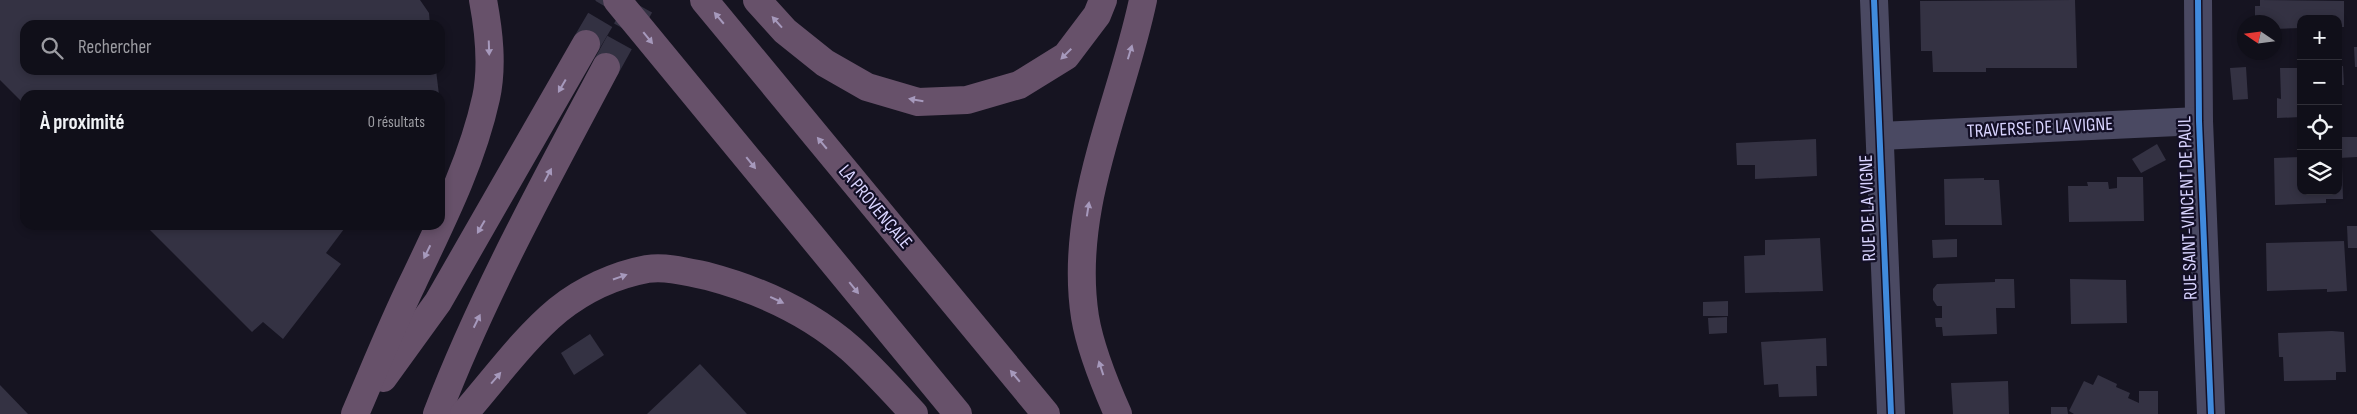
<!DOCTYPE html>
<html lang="fr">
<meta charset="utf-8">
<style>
body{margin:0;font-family:"Sofia Sans Condensed",sans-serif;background:#1e1d26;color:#f1f3f6}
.controls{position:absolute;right:15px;top:15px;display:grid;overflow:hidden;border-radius:10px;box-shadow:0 2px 8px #0003}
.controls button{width:45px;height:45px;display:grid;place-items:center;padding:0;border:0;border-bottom:1px solid #302f38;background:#100f19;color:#f1f3f6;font:25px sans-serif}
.compass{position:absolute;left:2237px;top:15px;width:45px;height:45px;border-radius:50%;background:#100f19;box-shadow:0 2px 8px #0003;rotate:283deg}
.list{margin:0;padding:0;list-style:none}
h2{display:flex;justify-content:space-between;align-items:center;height:65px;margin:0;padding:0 20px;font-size:21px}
h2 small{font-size:16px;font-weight:400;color:#9c9ca2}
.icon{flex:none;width:28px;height:28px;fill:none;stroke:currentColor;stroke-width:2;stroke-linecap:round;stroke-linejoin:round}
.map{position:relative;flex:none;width:2357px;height:414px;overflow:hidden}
.search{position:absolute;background:#100f19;box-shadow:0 2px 8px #0003;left:20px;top:20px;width:425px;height:55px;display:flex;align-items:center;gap:12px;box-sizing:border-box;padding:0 18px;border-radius:15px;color:#9c9ca2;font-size:19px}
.panel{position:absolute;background:#100f19;box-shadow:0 2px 8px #0003;left:20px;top:90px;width:425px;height:140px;border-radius:15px}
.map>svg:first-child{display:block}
</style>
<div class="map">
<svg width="2357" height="414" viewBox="0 0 2357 414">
<rect width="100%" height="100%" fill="#161421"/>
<g fill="#343243">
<path d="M0,0H420L429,13L430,25H25V70H436L439,95H25V105L0,80Z"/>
<path d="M2075,0L2077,68H1986V72H1933L1932,51H1921L1920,1Z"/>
<path d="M2260,0L2344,1V27H2338V19H2301V28L2274,29V22H2255V6H2260Z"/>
<path d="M2354,47H2357V67H2355Z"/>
<path d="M2338,66H2343L2344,85H2338Z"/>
<path d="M2246,67L2248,99L2233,100L2230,68Z"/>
<path d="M2280,68H2301V117L2277,118V98L2281,99Z"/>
<path d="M2339,137H2357V157L2339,158Z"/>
<path d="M1816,139L1817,176L1755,179V165H1737L1736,143Z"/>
<path d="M2157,144L2166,160L2141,173L2132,159Z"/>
<path d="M2301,157V191H2338V165H2342L2343,199H2326V203L2275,205L2274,158Z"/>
<path d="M2117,177H2143L2144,221L2069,222L2068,186H2088L2087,182H2108L2109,189L2117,188Z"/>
<path d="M1984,178V180H1999L2002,225H1945L1944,179Z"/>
<path d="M145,225H347L326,253L341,264L283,339L263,322L252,332Z"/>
<path d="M2347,226H2357V248H2348Z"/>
<path d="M1820,238L1823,291L1745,293L1744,256L1765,255V240Z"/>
<path d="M1957,239V257L1933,258L1932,240Z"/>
<path d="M2344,241L2347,291L2327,292V289L2267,291L2266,243Z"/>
<path d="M1995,279H2014L2015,308H1996L1997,334L1943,336L1942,327H1936L1935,318H1942V306H1937L1933,300V289L1937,284L1995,282Z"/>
<path d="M2070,279L2126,280L2127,323L2071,324Z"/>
<path d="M1728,301V316H1703V302Z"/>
<path d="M1727,317V333L1709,334L1708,318Z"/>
<path d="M2332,331L2344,332L2346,372H2336V380L2284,381L2283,357H2279L2278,333Z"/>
<path d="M590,334L604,355L574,375L561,353Z"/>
<path d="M1826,338L1827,366H1816L1817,396L1779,397L1778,384L1764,385L1761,342Z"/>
<path d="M700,364L747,414H647Z"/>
<path d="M2098,375L2117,384L2116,387L2130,393L2128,398L2139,403V391H2158V414H2074L2069,411L2084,381L2093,385Z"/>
<path d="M2008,381L2009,414H1953L1951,383Z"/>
<path d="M0,385L28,414H0Z"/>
<path d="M2051,407H2067L2068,414H2051Z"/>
</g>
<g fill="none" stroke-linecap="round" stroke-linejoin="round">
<g stroke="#333142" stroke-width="28" stroke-dasharray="28 14" stroke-linecap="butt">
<path d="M586,44L612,0"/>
<path d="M606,67L643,0"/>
</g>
<g stroke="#4a4962" stroke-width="28">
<path d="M1874,0L1891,414"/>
<path d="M2198,0L2199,121L2211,414"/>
<path d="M1880,136L2199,121"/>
</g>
<g stroke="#67516a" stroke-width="28">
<path d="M617,0L958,414"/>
<path d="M704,0L1046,414"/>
<path d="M757,0L785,31L825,63L867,87L918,102L967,100L1019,85L1066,56L1097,15L1103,0"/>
<path d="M383,378L438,302L586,44"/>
<path d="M355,414C374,370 392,325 413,282C441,223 472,162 486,98C493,66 489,32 483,0"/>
<path d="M437,414C483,294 546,180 606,67"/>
<path d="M464,414C493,381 524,338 558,310C583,290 615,275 647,269C666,266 688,272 707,276C760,290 809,312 851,349C873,369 894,392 914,414"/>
<path d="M1118,414C1106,387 1090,347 1085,317C1068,207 1121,105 1143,0"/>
</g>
<g stroke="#130f26" stroke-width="9">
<g id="cycleway">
<path d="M1874,0L1891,414"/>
<path d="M2198,0L2199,121L2211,414"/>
</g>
</g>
<use href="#cycleway" stroke="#408adc" stroke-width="6"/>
</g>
<defs><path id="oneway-solid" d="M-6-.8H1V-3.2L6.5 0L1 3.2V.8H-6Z" transform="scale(1.25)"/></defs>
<g fill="#a699bc">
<use href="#oneway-solid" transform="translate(719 18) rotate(-130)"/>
<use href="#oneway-solid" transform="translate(777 22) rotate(-132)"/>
<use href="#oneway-solid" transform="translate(648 38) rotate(51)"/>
<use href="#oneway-solid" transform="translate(489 48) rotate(88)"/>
<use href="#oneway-solid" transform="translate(1130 52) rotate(-73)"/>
<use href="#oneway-solid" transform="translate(1066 54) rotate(135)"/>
<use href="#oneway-solid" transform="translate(562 86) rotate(120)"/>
<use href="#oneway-solid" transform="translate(916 100) rotate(-170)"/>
<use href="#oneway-solid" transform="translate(822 143) rotate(-130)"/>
<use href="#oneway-solid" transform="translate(751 163) rotate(51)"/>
<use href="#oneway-solid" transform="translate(548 175) rotate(-62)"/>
<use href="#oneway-solid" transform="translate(1088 209) rotate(-81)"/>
<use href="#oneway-solid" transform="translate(481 227) rotate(120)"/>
<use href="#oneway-solid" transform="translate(427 252) rotate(116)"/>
<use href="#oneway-solid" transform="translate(620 277) rotate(-19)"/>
<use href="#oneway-solid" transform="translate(854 288) rotate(51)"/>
<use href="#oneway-solid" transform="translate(777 300) rotate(25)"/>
<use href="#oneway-solid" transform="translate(477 321) rotate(-64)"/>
<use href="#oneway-solid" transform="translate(1101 368) rotate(-108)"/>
<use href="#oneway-solid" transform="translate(1015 376) rotate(-130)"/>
<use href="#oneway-solid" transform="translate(496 378) rotate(-49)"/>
</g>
<g text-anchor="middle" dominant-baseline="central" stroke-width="4.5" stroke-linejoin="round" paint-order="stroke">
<g font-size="19" fill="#d9d4ff" stroke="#130f26">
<text transform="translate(2040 128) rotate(-3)">TRAVERSE DE LA VIGNE</text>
<text transform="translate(875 207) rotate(50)">LA PROVENÇALE</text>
<text transform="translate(1868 208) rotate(-92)">RUE DE LA VIGNE</text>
<text transform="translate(2188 208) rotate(-92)">RUE SAINT-VINCENT DE PAUL</text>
</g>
</g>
</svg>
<div class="controls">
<button>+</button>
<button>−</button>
<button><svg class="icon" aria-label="locate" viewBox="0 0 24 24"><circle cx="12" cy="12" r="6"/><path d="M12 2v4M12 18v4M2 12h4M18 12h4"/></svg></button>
<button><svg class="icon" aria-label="layers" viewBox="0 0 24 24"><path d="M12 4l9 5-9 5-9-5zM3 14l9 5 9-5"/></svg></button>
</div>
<svg class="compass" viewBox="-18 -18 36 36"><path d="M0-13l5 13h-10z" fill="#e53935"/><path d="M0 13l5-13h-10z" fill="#9c9ca2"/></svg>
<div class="search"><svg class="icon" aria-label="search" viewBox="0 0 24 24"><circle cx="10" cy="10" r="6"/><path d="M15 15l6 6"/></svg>Rechercher</div>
<section class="panel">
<h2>À proximité<small>0 résultats</small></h2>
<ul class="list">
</ul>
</section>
</div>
